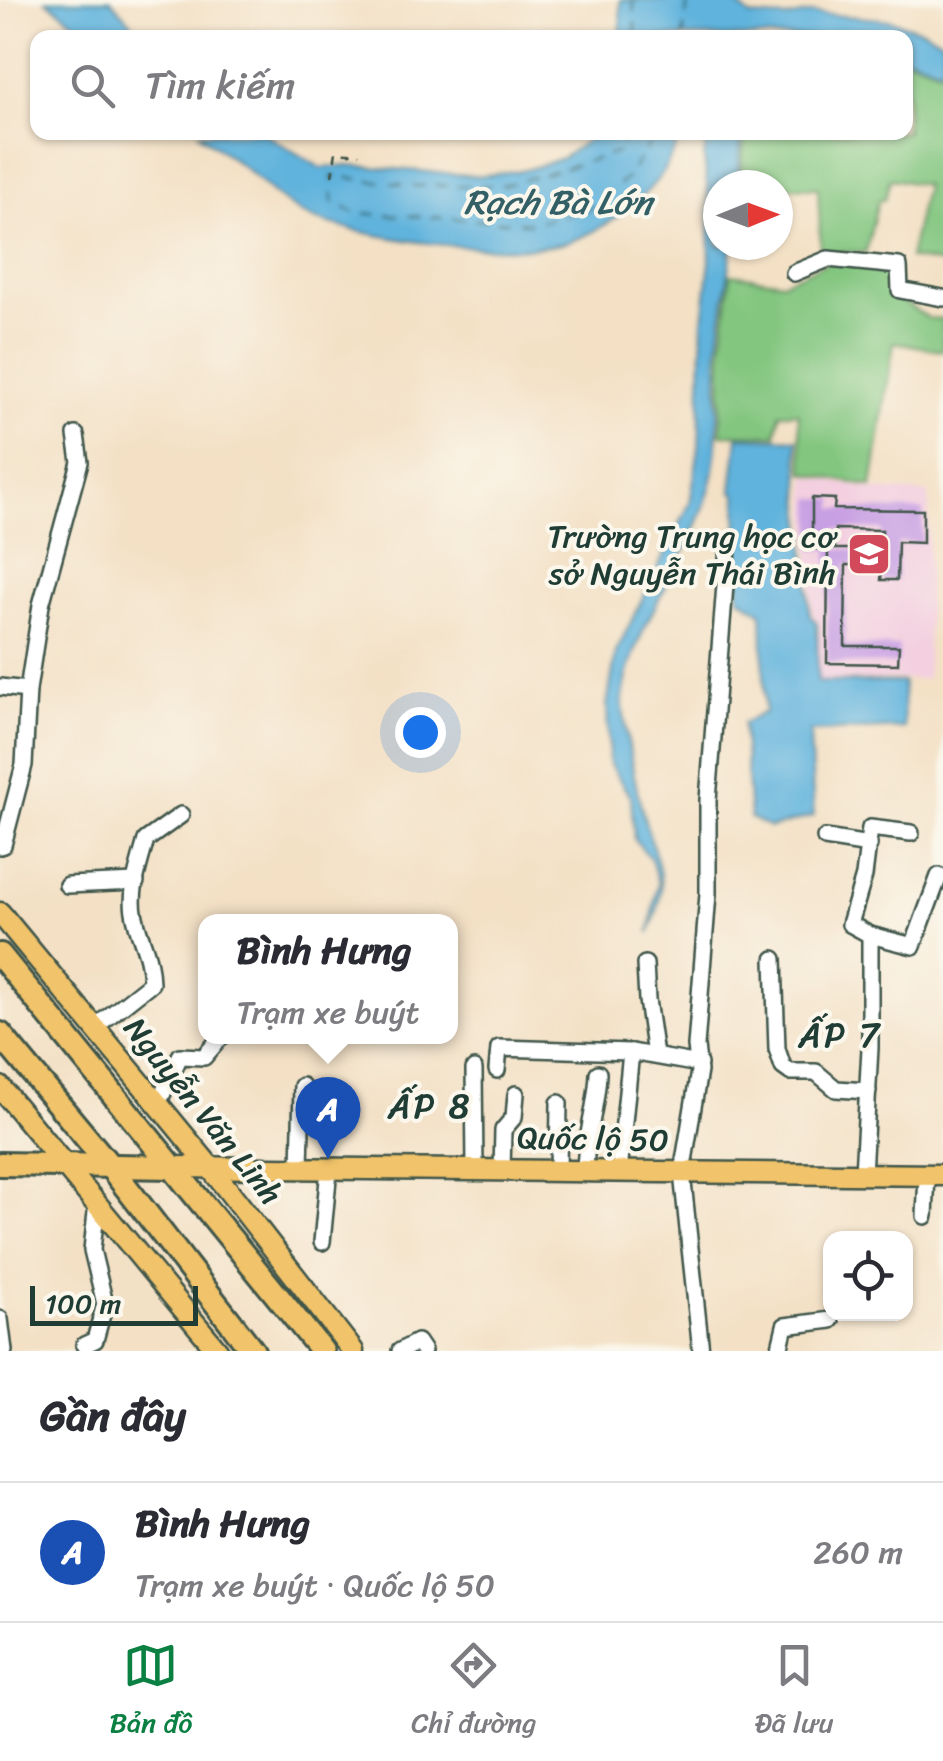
<!DOCTYPE html>
<html lang="vi">
<meta charset="utf-8">
<style>
body{margin:0;font-family:Sriracha,sans-serif;background:#f7f7f7;color:#2b2b33}
.controls{position:absolute;right:30px;bottom:30px;display:grid;overflow:hidden;border-radius:20px;box-shadow:0 2px 8px #0004}
.controls button{width:90px;height:90px;display:grid;place-items:center;padding:0;border:0;border-bottom:2px solid #e1e1e2;background:#fff;color:#2b2b33;font:50px sans-serif}
.compass{position:absolute;left:703px;top:170px;width:90px;height:90px;border-radius:50%;background:#fff;box-shadow:0 2px 8px #0004;rotate:89deg}
.scale{position:absolute;left:30px;bottom:25px;width:168px;box-sizing:border-box;padding-left:10px;border:5px solid #1f3d34;border-top:0;font-size:28px;line-height:35px;white-space:nowrap;color:#1f3d34;-webkit-text-stroke:8px #fbf7ec;paint-order:stroke}
.you{position:absolute;left:420px;top:732px;width:35px;height:35px;margin:-25px;border:8px solid #fff;border-radius:50%;background:#1a73e8;box-shadow:0 0 0 15px #1a73e833}
.badge{display:grid;place-items:center;width:65px;height:65px;border-radius:50%;background:#0b8043;color:#fff;font-size:32px;font-weight:700}
.pin{position:absolute;translate:-50% -82px;filter:drop-shadow(0 2px 5px #0008)}
.pin::after{content:'';position:absolute;top:52px;width:35px;height:30px;background:inherit;clip-path:polygon(0 0,100% 0,50% 100%)}
.popup{position:absolute;left:198px;top:914px;width:260px;height:130px;box-sizing:border-box;display:grid;place-content:center;border-radius:20px;background:#fff;filter:drop-shadow(0 2px 8px #0005);font-size:32px;white-space:nowrap;color:#7c7c81}
.popup b{font-size:38px;color:#2b2b33}
.popup::after{content:'';position:absolute;left:50%;top:100%;margin-left:-20px;border:20px solid transparent;border-top-color:#fff}
.list{margin:0;padding:0;list-style:none}
h2{display:flex;justify-content:space-between;align-items:center;height:130px;margin:0;padding:0 40px;font-size:42px}
h2 small{font-size:32px;font-weight:400;color:#7c7c81}
.list li{display:grid;grid-template-columns:65px 1fr auto;gap:30px;align-items:center;box-sizing:border-box;height:140px;padding:0 40px;border-top:2px solid #e1e1e2}
.list b{display:block;font-size:38px;white-space:nowrap}
.list p{margin:0;font-size:32px;white-space:nowrap;color:#7c7c81}
.list em{font-size:32px;font-style:normal;color:#7c7c81}
.icon{flex:none;width:55px;height:55px;fill:none;stroke:currentColor;stroke-width:2;stroke-linecap:round;stroke-linejoin:round}
.map{position:relative;flex:none;width:943px;height:1351px;overflow:hidden}
.search{position:absolute;background:#fff;box-shadow:0 2px 8px #0004;left:30px;right:30px;top:30px;height:110px;display:flex;align-items:center;gap:25px;box-sizing:border-box;padding:0 35px;border-radius:20px;color:#7c7c81;font-size:38px}
.sheet{height:270px;background:#fff}
nav{display:flex;justify-content:space-around;align-items:center;box-sizing:border-box;height:140px;border-top:2px solid #e1e1e2;background:#fff;font-size:28px;color:#7c7c81}
nav a{display:grid;justify-items:center;gap:5px}
nav .on{color:#0b8043}
.map>svg:first-child{display:block}
</style>
<div class="map">
<svg width="943" height="1351" viewBox="0 0 943 1351">
<rect width="100%" height="100%" fill="#fbf7ec"/>
<filter id="ink" filterUnits="userSpaceOnUse"><feTurbulence type="fractalNoise" baseFrequency=".01" numOctaves="2"/><feDisplacementMap in="SourceGraphic" scale="20" xChannelSelector="R" yChannelSelector="G"/><feConvolveMatrix kernelMatrix="1 2 1 2 8 2 1 2 1" color-interpolation-filters="sRGB"/></filter>
<filter id="wash" filterUnits="userSpaceOnUse"><feTurbulence type="fractalNoise" baseFrequency=".0048" numOctaves="4" result="noise"/><feDisplacementMap in="SourceGraphic" scale="40" xChannelSelector="R" yChannelSelector="G"/><feGaussianBlur stdDeviation="2.25" result="paint"/><feColorMatrix in="noise" values="0 0 0 0 0 0 0 0 0 0 0 0 0 0 0 0 0 1.4 0 .05"/><feComposite in="paint" operator="in"/></filter>
<g filter="url(#wash)">
<rect width="100%" height="100%" fill="#f3e0c5"/>
<path fill="#f3cfe0" d="M806,476L874,490L929,493L927,679L819,681V622L812,614Z"/>
<g fill="#83c680" stroke="#51825a" stroke-width="2.5">
<path d="M906,58L943,71V264L909,258L925,185L890,179L885,199L878,201L866,252H821L818,188L740,185L745,133L906,132Z"/>
<path d="M829,262L897,268V298L928,318L943,319V351L894,342L872,487L804,473L798,413H780L776,435L721,434L722,344L731,274L782,282Z"/>
</g>
<g fill="#61b3dd" stroke="#407888" stroke-width="2.5">
<path d="M46,0H111L144,37H94Z"/>
<path d="M620,0H732L750,16L785,18L813,13L891,20L925,31L943,41V69L906,56V38L621,37Z"/>
<path d="M199,133H263L321,168L347,165L480,176L529,169L562,158L597,133H684C675,148 668,166 658,179C637,205 603,230 571,241C519,260 351,239 301,213C281,202 264,185 247,170C231,157 214,146 199,133Z"/>
<path d="M705,133H742L737,185H718V245H732C729,278 722,311 719,343C716,389 722,435 712,480C694,557 633,620 623,698C622,708 625,718 626,728C630,758 636,788 644,817C658,868 671,881 649,934L658,883L651,859L634,839L631,798L609,763L607,705L616,652L690,503L699,447L703,320L710,261L709,204L704,157L707,138Z"/>
<path d="M738,437L797,439L810,615L817,623L818,682H903L904,728L810,732L814,816L770,828L750,818L743,723L765,712L762,613L739,597L737,495L732,491Z"/>
</g>
<g fill="none" stroke-linecap="round" stroke-linejoin="round">
<g stroke="#336067" stroke-width="2.5" stroke-dasharray="12 10" stroke-linecap="butt">
<path d="M633,0L636,38"/>
<path d="M683,38L688,0"/>
<path d="M624,132L620,152L505,185L416,186L332,176L333,202L356,213L531,223L587,210L627,178L657,132"/>
</g>
</g>
<g id="blocks">
<path fill="#c79fe3" d="M812,498L835,499L834,509L923,510V543L898,542L897,580H881L882,565H846L845,646H899L898,664L827,663L828,549H882V530L835,529V549H812Z"/>
</g>
</g>
<g filter="url(#ink)">
<use href="#blocks" fill-opacity="0" stroke="#3f554a" stroke-width="2.5"/>
<g fill="none" stroke-linecap="round" stroke-linejoin="round">
<g stroke="#3f554a" stroke-width="20">
<g id="minor">
<path d="M794,273L828,259L899,266L900,290L943,298"/>
<path d="M0,687L28,690"/>
<path d="M911,833L870,828L864,876L850,924L870,935L913,946L939,876"/>
<path d="M825,838L869,845"/>
<path d="M0,846L3,845L24,765L28,690L41,605L80,462L76,435"/>
<path d="M67,885L136,882"/>
<path d="M774,959L777,1049L783,1067L790,1072H816L836,1089L868,1091"/>
<path d="M645,964L647,1000L655,1055"/>
<path d="M94,1028L151,983C150,951 139,941 134,912C130,890 140,862 146,840L181,815"/>
<path d="M474,1069L475,1170"/>
<path d="M497,1070L499,1048L631,1052L699,1064"/>
<path d="M158,1104L180,1056L204,1057L222,1036"/>
<path d="M300,1168L302,1086"/>
<path d="M502,1171L503,1130L514,1117L516,1094"/>
<path d="M558,1171L559,1103"/>
<path d="M585,1172C585,1137 597,1107 598,1073"/>
<path d="M619,1172L631,1052"/>
<path d="M863,1174L870,1048V935"/>
<path d="M925,1216L927,1175"/>
<path d="M322,1242L329,1169"/>
<path d="M0,1319L4,1351"/>
<path d="M84,1345L95,1340L105,1304L92,1250L97,1202"/>
<path d="M400,1351L417,1342L423,1351"/>
<path d="M701,1351L682,1173L699,1071L696,1046L708,894V800L728,547"/>
<path d="M779,1351L785,1326L831,1320"/>
</g>
</g>
<g stroke="#3f554a" stroke-width="25">
<g id="major">
<path d="M0,913L210,1167L353,1351"/>
<path d="M0,1087L218,1351"/>
<path d="M173,1167L943,1175"/>
</g>
</g>
<g stroke="#3f554a" stroke-width="28">
<g id="highway">
<path d="M0,955L322,1351"/>
<path d="M0,1034L109,1165L253,1351"/>
<path d="M0,1164L173,1167"/>
</g>
</g>
<path stroke="#3f554a" stroke-width="2.5" stroke-dasharray="8 8" stroke-linecap="butt" d="M332,176L336,152L360,154"/>
<use href="#minor" stroke="#fff" stroke-width="15"/>
<use href="#major" stroke="#f1c36a" stroke-width="20"/>
<use href="#highway" stroke="#f1c36a" stroke-width="22"/>
</g>
</g>
<defs>
<g id="school-square" transform="scale(2.25)"><rect x="-9" y="-9" width="18" height="18" rx="4" fill="#d1495b" stroke="#fbf7ec"/><path d="M0-5L7-2L0 1L-7-2ZM-4 1L0 2.5L4 1V4Q0 6-4 4Z" fill="#fff"/></g>
</defs>
<g fill-rule="evenodd">
<use href="#school-square" x="869" y="554"/>
</g>
<g text-anchor="middle" dominant-baseline="central" stroke-width="8" stroke-linejoin="round" paint-order="stroke">
<g font-size="32" fill="#1f3d34" stroke="#fbf7ec" text-anchor="end">
<text x="836" y="536">Trường Trung học cơ<tspan x="836" dy="37">sở Nguyễn Thái Bình</tspan></text>
</g>
<g font-size="32" fill="#1f3d34" stroke="#fbf7ec">
<text transform="translate(203 1111) rotate(51)">Nguyễn Văn Linh</text>
<text transform="translate(593 1139) rotate(1)">Quốc lộ 50</text>
</g>
<g font-size="35" font-style="italic" fill="#336067" stroke="#fbf7ec">
<text x="558" y="202">Rạch Bà Lớn</text>
</g>
<g font-size="35" letter-spacing="2.5" fill="#1f3d34" stroke="#fbf7ec">
<text x="840" y="1035">ẤP 7</text>
<text x="430" y="1106">ẤP 8</text>
</g>
</g>
</svg>
<div class="controls">
<button><svg class="icon" aria-label="locate" viewBox="0 0 24 24"><circle cx="12" cy="12" r="6"/><path d="M12 2v4M12 18v4M2 12h4M18 12h4"/></svg></button>
</div>
<svg class="compass" viewBox="-18 -18 36 36"><path d="M0-13l5 13h-10z" fill="#e53935"/><path d="M0 13l5-13h-10z" fill="#7c7c81"/></svg>
<div class="scale">100 m</div>
<div class="you"></div>
<div class="pin badge" style="left:328px;top:1159px;background:#1a4fb4">A</div>
<div class="popup"><b>Bình Hưng</b>Trạm xe buýt</div>
<div class="search"><svg class="icon" aria-label="search" viewBox="0 0 24 24"><circle cx="10" cy="10" r="6"/><path d="M15 15l6 6"/></svg>Tìm kiếm</div>
</div>
<section class="sheet">
<h2>Gần đây<small></small></h2>
<ul class="list">
<li><span class="badge" style="background:#1a4fb4">A</span><div><b>Bình Hưng</b><p>Trạm xe buýt · Quốc lộ 50</p></div><em>260 m</em></li>
</ul>
</section>
<nav>
<a class="on"><svg class="icon" aria-label="map" viewBox="0 0 24 24"><path d="M3 6l6-2 6 2 6-2v14l-6 2-6-2-6 2zM9 4v14M15 6v14"/></svg>Bản đồ</a>
<a><svg class="icon" aria-label="directions" viewBox="0 0 24 24"><path d="M12 3l9 9-9 9-9-9zM9 14v-3h6M13 9l2 2-2 2"/></svg>Chỉ đường</a>
<a><svg class="icon" aria-label="saved" viewBox="0 0 24 24"><path d="M7 4h10v16l-5-4-5 4z"/></svg>Đã lưu</a>
</nav>
